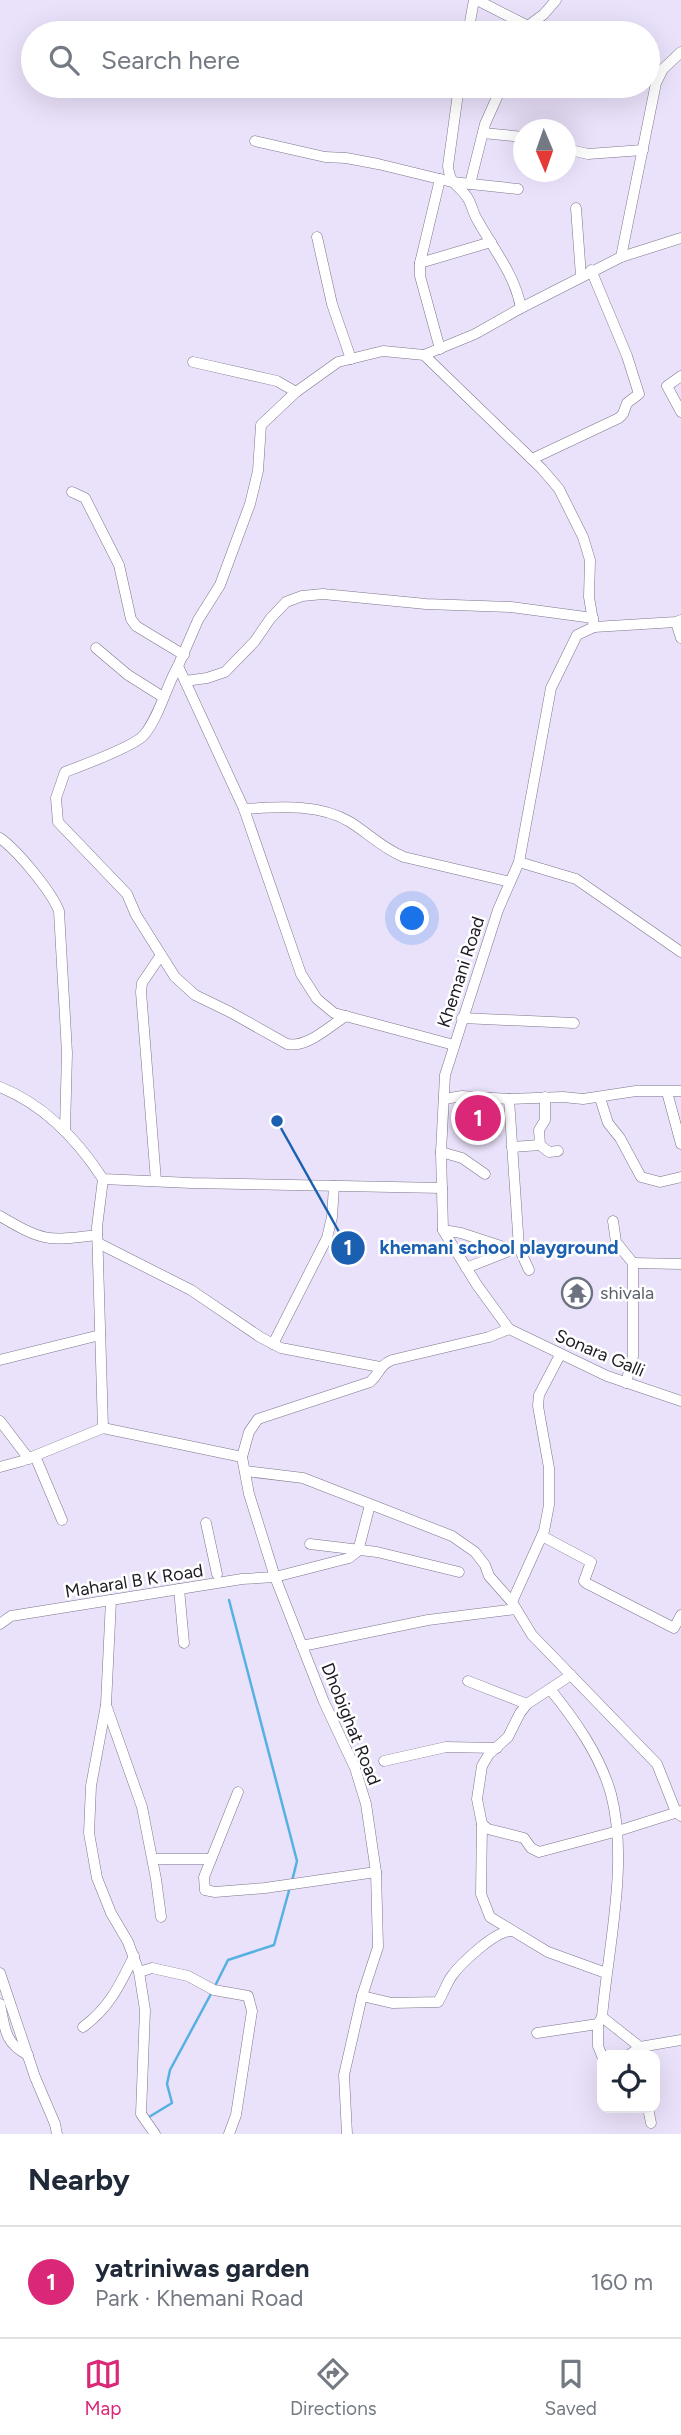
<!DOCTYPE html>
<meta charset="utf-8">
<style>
body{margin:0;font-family:Figtree,sans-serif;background:#f6f6f7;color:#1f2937}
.controls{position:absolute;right:21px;bottom:21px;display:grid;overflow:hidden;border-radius:14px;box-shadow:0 7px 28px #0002}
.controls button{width:63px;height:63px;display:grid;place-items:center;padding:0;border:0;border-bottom:2px solid #e0e1e3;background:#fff;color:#1f2937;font:35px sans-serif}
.compass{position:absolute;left:513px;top:119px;width:63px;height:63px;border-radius:50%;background:#fff;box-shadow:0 7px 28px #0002;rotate:178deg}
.you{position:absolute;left:413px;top:919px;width:24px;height:24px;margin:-18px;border:5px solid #fff;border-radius:50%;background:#1a73e8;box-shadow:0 0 0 10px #1a73e833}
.badge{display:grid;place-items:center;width:46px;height:46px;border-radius:50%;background:#db2777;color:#fff;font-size:23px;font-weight:700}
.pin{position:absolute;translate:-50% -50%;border:4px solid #fff;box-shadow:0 2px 7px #0006}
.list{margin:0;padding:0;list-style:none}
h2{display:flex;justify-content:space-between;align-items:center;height:91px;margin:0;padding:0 28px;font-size:30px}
h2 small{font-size:23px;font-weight:400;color:#747a83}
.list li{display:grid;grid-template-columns:46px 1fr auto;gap:21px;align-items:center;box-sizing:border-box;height:112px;padding:0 28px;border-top:2px solid #e0e1e3}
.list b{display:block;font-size:26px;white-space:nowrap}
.list p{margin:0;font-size:23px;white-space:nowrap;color:#747a83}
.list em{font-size:23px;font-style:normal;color:#747a83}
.icon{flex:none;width:38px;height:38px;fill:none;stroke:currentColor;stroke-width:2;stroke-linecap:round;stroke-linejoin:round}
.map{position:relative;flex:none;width:681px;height:2134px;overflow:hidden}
.search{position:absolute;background:#fff;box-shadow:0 7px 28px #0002;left:21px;right:21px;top:21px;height:77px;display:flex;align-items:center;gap:18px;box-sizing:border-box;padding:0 24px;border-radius:38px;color:#747a83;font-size:26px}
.sheet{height:203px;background:#fff}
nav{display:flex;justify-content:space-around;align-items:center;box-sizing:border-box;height:98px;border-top:2px solid #e0e1e3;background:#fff;font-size:19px;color:#747a83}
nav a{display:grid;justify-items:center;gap:4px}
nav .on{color:#db2777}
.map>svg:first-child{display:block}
</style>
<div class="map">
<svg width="681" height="2134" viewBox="0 0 681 2134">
<rect width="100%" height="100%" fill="#eae1fa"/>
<path fill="#cddba2" d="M460,1100L499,1102L496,1135L458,1136Z"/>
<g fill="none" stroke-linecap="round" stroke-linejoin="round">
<g stroke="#56b1e3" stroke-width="2.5">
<path d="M229,1600L297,1861L292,1881"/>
<path d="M215,1986L228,1960L274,1945L290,1887"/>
<path d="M149,2117L172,2103L167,2084L170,2070L212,1992"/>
</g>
<g stroke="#7d758b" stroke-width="11">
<g id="minor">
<path d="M477,0L528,26L544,14L556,0"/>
<path d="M468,33L474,0"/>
<path d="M483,133L524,137"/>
<path d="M255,141L325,157L346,158L378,164L452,182L518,189"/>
<path d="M566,149L588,154L643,150"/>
<path d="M440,179L420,263V276L440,349"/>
<path d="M470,184L485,124L502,86"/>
<path d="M576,208L581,276"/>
<path d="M317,237L332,304L351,359"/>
<path d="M621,257L656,83L663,69L681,52"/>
<path d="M420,263L491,242"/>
<path d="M521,308L621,257L681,238"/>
<path d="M424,355L475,334L521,308C515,275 494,250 478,221C473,214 472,204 467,197C457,183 450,185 448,166L459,86"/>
<path d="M193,362L277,381L296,392"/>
<path d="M681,376L667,386L681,412"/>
<path d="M532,459L619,418L623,414L627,403L639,394L627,356L591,270"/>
<path d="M72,492L85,498L119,565L131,619L136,626L184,655"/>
<path d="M681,620L676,622L594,627L577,635L551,688L519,862L498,910L445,1075L441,1152L443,1230L477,1285L509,1329L607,1376L681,1401"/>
<path d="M676,622L681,638"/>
<path d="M96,648L128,675L163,697"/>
<path d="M178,666C166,687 159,717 144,735C135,746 81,766 65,772L56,798L58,822L127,894L136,915L175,977L195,995L230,1012L287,1044C308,1048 328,1027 346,1016"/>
<path d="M185,681L207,678L225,672L255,641L270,619L286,602L302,596L323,594L426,604L511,607L593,618"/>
<path d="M244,809C278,807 319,803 350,822C368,833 383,849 404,857L510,882"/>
<path d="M0,838C18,851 51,891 59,911L67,1053L65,1129"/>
<path d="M519,862L576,879L681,952"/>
<path d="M462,1018L574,1023"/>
<path d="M454,1045L334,1013L317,999L301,974L244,809L178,666L198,620L220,585L250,504L258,471L261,425L296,392L338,362L383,351L424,355L542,469L559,489L583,537L590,560L589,597L594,627"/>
<path d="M0,1087C45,1105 77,1139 103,1179L191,1183L442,1188"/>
<path d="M667,1092L681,1144"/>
<path d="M545,1097V1120L539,1130L540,1145L549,1152L558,1151"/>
<path d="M600,1098L608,1123L620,1138L641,1177L660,1182L681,1177"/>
<path d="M444,1099L462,1096L509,1099L563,1097L583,1099L636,1091H681"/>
<path d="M509,1099L519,1248L529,1270"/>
<path d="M512,1147L540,1145"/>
<path d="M441,1152L462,1158L485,1174"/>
<path d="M103,1179L97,1227L103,1428L242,1457"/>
<path d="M156,1181L141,992L142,983L161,955"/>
<path d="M0,1216C44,1242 47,1241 97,1235"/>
<path d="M613,1221L616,1242L633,1263V1356L626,1383"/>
<path d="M443,1230L461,1233L513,1250"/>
<path d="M98,1243L191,1290L260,1337L281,1348L380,1367"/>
<path d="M633,1263L681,1264"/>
<path d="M466,1268L509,1251"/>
<path d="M273,1344L327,1238L332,1217L334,1186"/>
<path d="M0,1360L100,1335"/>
<path d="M0,1421L29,1459"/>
<path d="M35,1456L62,1520"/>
<path d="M0,1467L22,1461L103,1428"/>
<path d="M245,1471L303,1478L452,1536L475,1552L485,1565L489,1576L512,1602L532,1635L657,1764L676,1812L681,1816"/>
<path d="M206,1523L217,1574"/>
<path d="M542,1536L591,1562L584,1581L586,1583L674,1628L681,1615"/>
<path d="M310,1544L377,1552L459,1572"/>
<path d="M179,1589L184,1643"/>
<path d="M111,1600L106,1705L142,1807L156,1879L161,1917"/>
<path d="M512,1602L544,1531L549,1505V1468L538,1406L539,1395L560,1355"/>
<path d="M0,1624L11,1616L242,1579L275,1577L349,1558L358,1551L370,1505"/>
<path d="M302,1646L428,1620L516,1609"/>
<path d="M571,1675L527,1704L520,1713L508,1737L489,1754L482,1766L477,1799L482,1824L488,1829L524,1838L531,1848L539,1852L618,1831L681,1811"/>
<path d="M468,1681L527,1704"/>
<path d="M106,1705L91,1786L89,1833L97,1878L111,1913L128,1942L139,1972L145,2010L141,2114L155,2134"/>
<path d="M384,1761L446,1747L497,1748"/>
<path d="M238,1792L204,1877L205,1890L215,1892L265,1888L376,1872"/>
<path d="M482,1824L481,1894L490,1917L548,1952L606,1973"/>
<path d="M153,1859H211"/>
<path d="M139,1972L152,1968L188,1976L214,1990L248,1996L252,2011L236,2115L229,2134"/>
<path d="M0,1973L35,2077L55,2124L57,2134"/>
<path d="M362,1996L392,2003L438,2002C443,1994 446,1985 451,1977C460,1964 495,1931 511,1931"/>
<path d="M0,2004C5,2028 4,2043 28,2055"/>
<path d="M602,2017L640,2047L681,2040"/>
<path d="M598,2024V2046L602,2056"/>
<path d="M83,2027C109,2008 120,1985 134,1956"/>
<path d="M537,2033L598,2024L602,2017C608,1948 629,1862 611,1794C600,1755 575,1720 550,1689"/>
<path d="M629,2055L640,2047"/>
<path d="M648,2108L651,2123"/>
<path d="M347,2134L344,2075L362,1996L378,1947L376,1872L366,1804L355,1768L324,1702L275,1577L249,1494L242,1457L249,1432L258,1419L370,1382C380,1374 378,1366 392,1360L489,1337L509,1329"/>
</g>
</g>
<use href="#minor" stroke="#fff" stroke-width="10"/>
</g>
<defs>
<g id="temple-ring" transform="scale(1.575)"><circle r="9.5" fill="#fff" stroke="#6b7280" stroke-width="1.5"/><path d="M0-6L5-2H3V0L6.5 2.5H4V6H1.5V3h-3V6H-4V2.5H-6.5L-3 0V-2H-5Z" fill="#6b7280"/></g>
</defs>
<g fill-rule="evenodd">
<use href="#temple-ring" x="577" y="1293"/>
</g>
<g text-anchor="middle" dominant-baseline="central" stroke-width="5" stroke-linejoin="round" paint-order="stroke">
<g font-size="18" fill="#1e1b24" stroke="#fff">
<text transform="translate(461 972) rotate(-72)">Khemani Road</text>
<text transform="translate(600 1353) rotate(23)">Sonara Galli</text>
<text transform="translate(134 1581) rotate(-9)">Maharal B K Road</text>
<text transform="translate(351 1724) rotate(68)">Dhobighat Road</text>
</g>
<g font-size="18" fill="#5b616d" stroke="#fff" text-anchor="start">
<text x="600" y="1293">shivala</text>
</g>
</g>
<path fill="none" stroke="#1b60b0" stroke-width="2.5" d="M277 1121L348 1248"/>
<g fill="#1b60b0" stroke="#fff" stroke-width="2.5">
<circle cx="277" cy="1121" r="7"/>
<circle cx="348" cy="1248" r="18"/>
</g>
<g font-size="21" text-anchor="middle" font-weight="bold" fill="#fff">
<text x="348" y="1255">1</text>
</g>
<g font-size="19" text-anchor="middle" font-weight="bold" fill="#1b60b0" stroke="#fff" stroke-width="5" stroke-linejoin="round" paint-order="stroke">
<text x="499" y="1254">khemani school playground</text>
</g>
</svg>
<div class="controls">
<button><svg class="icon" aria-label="locate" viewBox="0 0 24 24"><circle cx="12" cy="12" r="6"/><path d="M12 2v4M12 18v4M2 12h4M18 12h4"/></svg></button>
</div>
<svg class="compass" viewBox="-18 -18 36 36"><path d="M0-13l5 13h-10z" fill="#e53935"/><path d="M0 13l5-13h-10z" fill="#747a83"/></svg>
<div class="you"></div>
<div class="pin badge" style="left:478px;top:1118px">1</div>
<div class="search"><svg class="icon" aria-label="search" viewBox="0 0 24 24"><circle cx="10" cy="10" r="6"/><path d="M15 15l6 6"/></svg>Search here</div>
</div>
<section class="sheet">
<h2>Nearby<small></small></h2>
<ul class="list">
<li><span class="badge">1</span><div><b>yatriniwas garden</b><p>Park · Khemani Road</p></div><em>160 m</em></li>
</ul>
</section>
<nav>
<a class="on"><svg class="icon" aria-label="map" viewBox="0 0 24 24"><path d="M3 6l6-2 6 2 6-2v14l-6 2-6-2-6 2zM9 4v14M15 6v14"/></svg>Map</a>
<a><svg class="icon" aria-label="directions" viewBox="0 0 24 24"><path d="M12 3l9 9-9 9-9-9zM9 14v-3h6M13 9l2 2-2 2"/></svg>Directions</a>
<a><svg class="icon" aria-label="saved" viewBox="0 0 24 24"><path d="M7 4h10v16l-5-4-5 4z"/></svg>Saved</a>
</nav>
